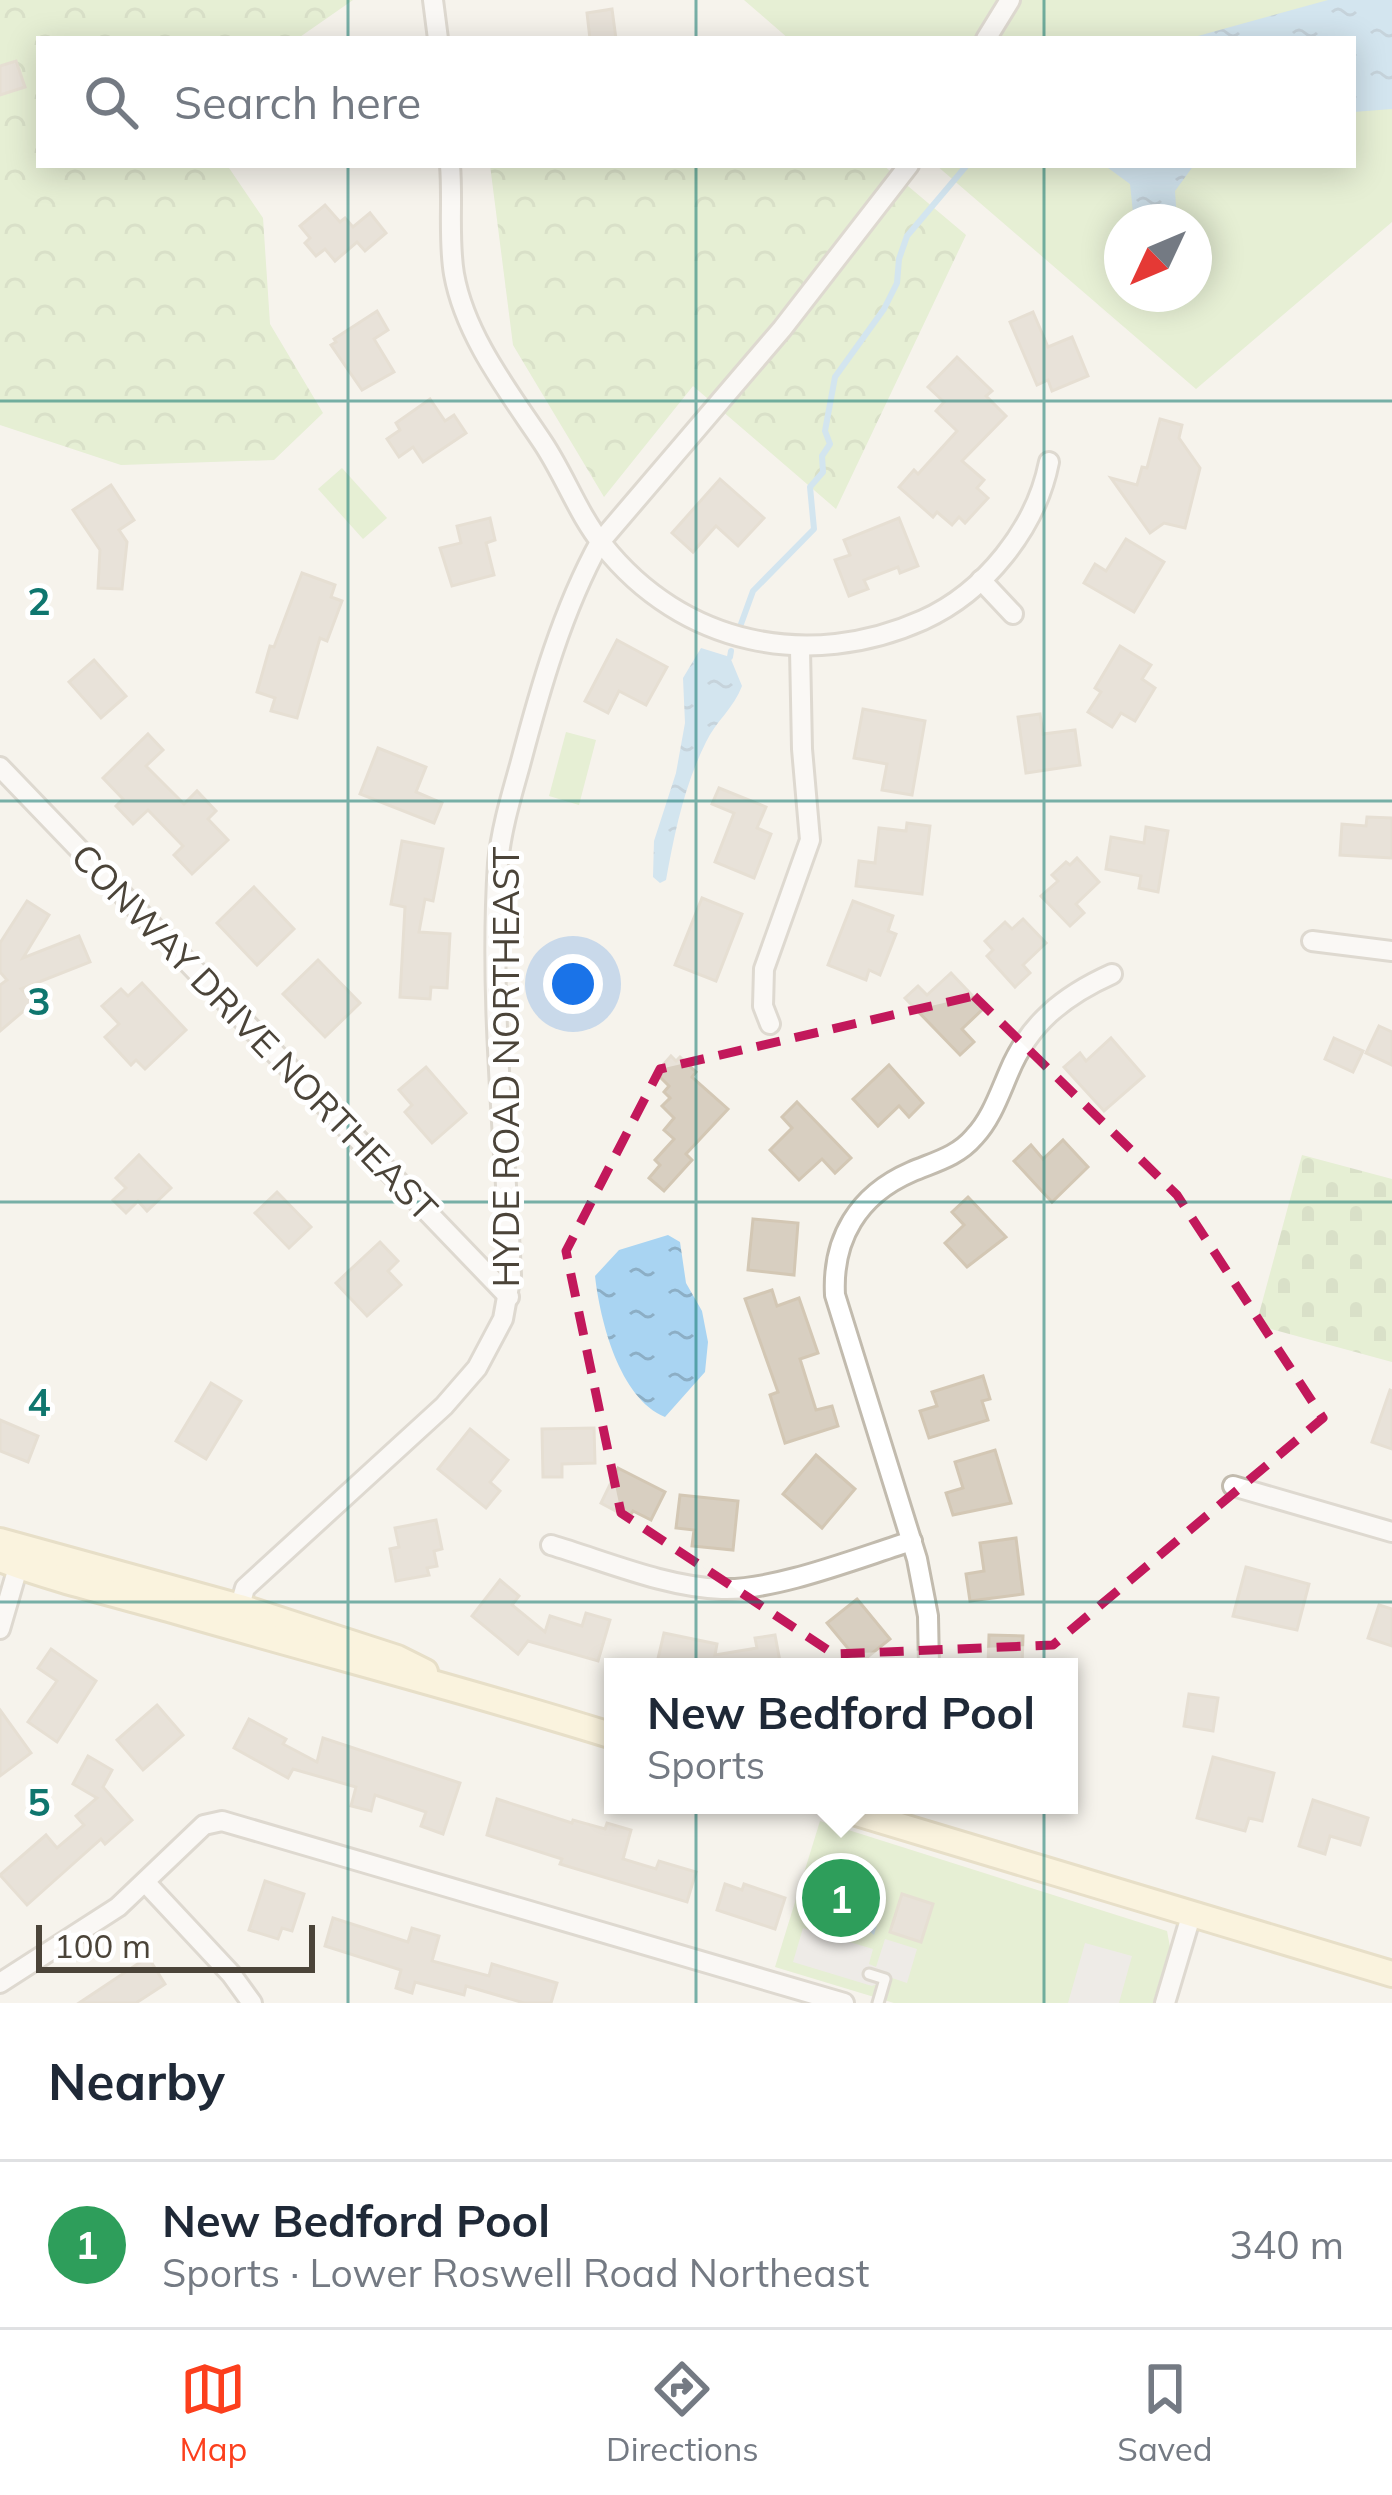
<!DOCTYPE html>
<meta charset="utf-8">
<style>
body{margin:0;font-family:Mulish,sans-serif;background:#f6f6f7;color:#1f2937}
.compass{position:absolute;left:1104px;top:204px;width:108px;height:108px;border-radius:50%;background:#fff;box-shadow:0 6px 30px #0003;rotate:226deg}
.scale{position:absolute;left:36px;bottom:30px;width:279px;box-sizing:border-box;padding-left:12px;border:6px solid #4b4439;border-top:0;font-size:33px;line-height:42px;white-space:nowrap;color:#4b4439;-webkit-text-stroke:9px #fff;paint-order:stroke}
.you{position:absolute;left:573px;top:984px;width:42px;height:42px;margin:-30px;border:9px solid #fff;border-radius:50%;background:#1a73e8;box-shadow:0 0 0 18px #1a73e833}
.badge{display:grid;place-items:center;width:78px;height:78px;border-radius:50%;background:#fc3f1d;color:#fff;font-size:39px;font-weight:700}
.pin{position:absolute;translate:-50% -50%;border:6px solid #fff;box-shadow:0 3px 12px #0006}
.popup{position:absolute;left:604px;top:1658px;width:474px;height:156px;box-sizing:border-box;display:grid;place-content:center;border-radius:0px;background:#fff;filter:drop-shadow(0 3px 9px #0005);font-size:39px;white-space:nowrap;color:#747a83}
.popup b{font-size:45px;color:#1f2937}
.popup::after{content:'';position:absolute;left:50%;top:100%;margin-left:-24px;border:24px solid transparent;border-top-color:#fff}
.list{margin:0;padding:0;list-style:none}
h2{display:flex;justify-content:space-between;align-items:center;height:156px;margin:0;padding:0 48px;font-size:51px}
h2 small{font-size:39px;font-weight:400;color:#747a83}
.list li{display:grid;grid-template-columns:78px 1fr auto;gap:36px;align-items:center;box-sizing:border-box;height:168px;padding:0 48px;border-top:3px solid #e0e1e3}
.list b{display:block;font-size:45px;white-space:nowrap}
.list p{margin:0;font-size:39px;white-space:nowrap;color:#747a83}
.list em{font-size:39px;font-style:normal;color:#747a83}
.icon{flex:none;width:66px;height:66px;fill:none;stroke:currentColor;stroke-width:2;stroke-linecap:round;stroke-linejoin:round}
.map{position:relative;flex:none;width:1392px;height:2003px;overflow:hidden}
.search{position:absolute;background:#fff;box-shadow:0 6px 30px #0003;left:36px;right:36px;top:36px;height:132px;display:flex;align-items:center;gap:30px;box-sizing:border-box;padding:0 42px;border-radius:0px;color:#747a83;font-size:45px}
.sheet{height:324px;background:#fff}
nav{display:flex;justify-content:space-around;align-items:center;box-sizing:border-box;height:168px;border-top:3px solid #e0e1e3;background:#fff;font-size:33px;color:#747a83}
nav a{display:grid;justify-items:center;gap:6px}
nav .on{color:#fc3f1d}
.map>svg:first-child{display:block}
</style>
<div class="map">
<svg width="1392" height="2003" viewBox="0 0 1392 2003">
<defs>
<pattern id="forest-crowns" width="20" height="18" patternUnits="userSpaceOnUse" patternTransform="scale(3)"><rect width="20" height="18" fill="#d2eab5"/><path d="M2 6a3 3 0 1 1 6 0M12 15a3 3 0 1 1 6 0" fill="none" stroke="#b6ca9c"/></pattern>
<pattern id="cemetery-stones" width="16" height="16" patternUnits="userSpaceOnUse" patternTransform="scale(3)"><rect width="16" height="16" fill="#d2eab5"/><path d="M2 7V4a2 2 0 0 1 4 0v3zM10 15v-3a2 2 0 0 1 4 0v3z" fill="#b6ca9c"/></pattern>
<pattern id="water-ripples" width="26" height="14" patternUnits="userSpaceOnUse" patternTransform="scale(3)"><rect width="26" height="14" fill="#a9d4f2"/><path d="M2 4q2-2 4 0t4 0M15 11q2-2 4 0t4 0" fill="none" stroke="#8caec5"/></pattern>
</defs>
<rect width="100%" height="100%" fill="#f6f3ec"/>
<g fill="url(#forest-crowns)">
<path d="M0,0H353L297,39H39V165H227L263,218L270,324L323,413L274,460L121,465L0,425Z"/>
<path d="M490,165H883L966,235L836,509L693,386L604,497L513,345Z"/>
</g>
<path fill="url(#cemetery-stones)" d="M1302,1155L1392,1179V1362L1256,1325Z"/>
<g fill="#d2eab5" fill-rule="evenodd">
<path d="M744,0H1392V222L1196,389L936,165H1353V39H789ZM1122,222H1194V294H1122Z"/>
<path d="M342,468L387,518L363,539L318,489Z"/>
<path d="M566,732L596,740L579,805L549,796Z"/>
<path d="M820,1821L1167,1931L1170,1947L1153,2003H894L775,1967Z"/>
</g>
<g fill="#e5e3e0">
<path d="M803,1928L873,1949L869,1964L876,1967L885,1939L917,1949L907,1983L892,1978L872,1986L793,1962Z"/>
<path d="M1085,1943L1132,1956L1119,2003H1068Z"/>
</g>
<g fill="url(#water-ripples)">
<path d="M1328,0H1392V109L1353,112V39H1187Z"/>
<path d="M1104,165H1194L1175,191L1177,222H1134L1130,184Z"/>
<path d="M701,648L730,657L742,686C734,708 716,721 706,742C684,786 675,831 666,880L660,883L653,877L654,841L676,773L685,723L683,678Z"/>
<path d="M668,1235L680,1242L686,1283L702,1311L708,1342L705,1372L665,1417C619,1398 600,1320 595,1276L619,1250Z"/>
<path d="M826,1863L844,1868L845,1892L876,1901L878,1897L885,1899L874,1935L867,1929L811,1912Z"/>
</g>
<g fill="none" stroke-linecap="round" stroke-linejoin="round">
<g stroke="#a9d4f2" stroke-width="6">
<path d="M741,624L753,591L814,529L810,487L823,472L822,456L830,444L825,431L835,377L884,309L897,283L899,259L907,236L967,165"/>
<path d="M730,657L731,651"/>
</g>
</g>
<g fill="#d8cfc1" stroke="#d3c7b4" stroke-width="3">
<path d="M612,9L616,39H590L587,13Z"/>
<path d="M16,61L25,87L0,95V66Z"/>
<path d="M325,205L340,222L345,218L353,227L370,213L386,233L365,251L357,242L335,261L325,249L316,256L305,243L310,238L300,226Z"/>
<path d="M377,311L388,330L374,339L394,372L362,390L331,345L336,342L334,339Z"/>
<path d="M1033,312L1048,347L1072,337L1088,376L1052,391L1048,380L1037,385L1010,322Z"/>
<path d="M957,357L992,391L986,396L1006,416L962,461L984,480L977,488L988,498L965,523L959,517L952,525L937,512L933,517L899,487L914,470L918,474L957,431L936,411L944,402L928,387Z"/>
<path d="M430,399L445,421L454,415L466,433L423,462L413,447L399,457L387,439L400,430L396,423Z"/>
<path d="M1160,419L1182,425L1179,438L1200,468L1185,528L1164,523L1150,533L1111,478L1137,485L1142,467L1147,468Z"/>
<path d="M720,479L764,518L738,546L716,526L693,552L672,533Z"/>
<path d="M111,485L134,520L119,530L127,542L122,589L98,588L100,550L73,510Z"/>
<path d="M490,518L495,540L486,543L494,575L452,586L440,548L461,543L457,526Z"/>
<path d="M899,518L918,566L900,573L898,567L864,580L868,589L849,596L835,560L850,555L844,540Z"/>
<path d="M1126,539L1164,562L1134,612L1084,583L1095,564L1106,571Z"/>
<path d="M302,573L335,585L331,597L342,601L327,641L320,638L297,718L271,711L275,698L257,692L270,646L274,647Z"/>
<path d="M617,640L667,667L646,705L619,691L608,713L585,701Z"/>
<path d="M1120,646L1151,665L1142,679L1155,688L1135,721L1121,713L1112,727L1088,712L1101,692L1095,688Z"/>
<path d="M94,660L126,696L101,718L69,682Z"/>
<path d="M863,709L925,721L912,795L882,790L887,764L854,758Z"/>
<path d="M1040,714L1043,734L1075,730L1080,765L1026,773L1018,717Z"/>
<path d="M148,734L163,750L146,766L184,804L197,791L216,811L208,819L228,840L192,874L174,855L183,846L148,810L133,824L116,806L123,799L103,778Z"/>
<path d="M378,748L426,767L416,792L442,803L434,823L360,794Z"/>
<path d="M719,788L766,807L757,828L771,834L754,878L715,862L734,813L712,804Z"/>
<path d="M1367,817L1392,818V858L1340,855L1342,824L1366,826Z"/>
<path d="M907,823L930,826L922,894L856,886L859,861L875,863L879,828L906,831Z"/>
<path d="M1146,827L1168,831L1158,892L1139,888L1141,876L1106,869L1111,837L1144,843Z"/>
<path d="M402,841L443,849L433,901L425,899L419,932L450,934L447,988L431,987L430,999L400,997L405,907L391,904Z"/>
<path d="M1077,858L1099,882L1076,904L1084,913L1070,926L1041,896L1058,881L1052,875L1066,862L1070,865Z"/>
<path d="M254,887L294,929L257,965L217,923Z"/>
<path d="M702,898L742,914L716,981L675,965Z"/>
<path d="M27,901L49,915L23,958L79,936L90,962L21,989L33,1003L0,1031V985L7,980L0,972V943Z"/>
<path d="M853,901L893,916L888,931L896,934L880,975L869,970L866,980L828,965Z"/>
<path d="M1023,919L1046,943L1023,965L1030,973L1015,987L987,956L993,950L985,941L1005,922L1012,929Z"/>
<path d="M318,960L360,1003L325,1037L283,994Z"/>
<path d="M951,973L984,1008L962,1029L974,1042L960,1055L905,998L918,986L927,995Z"/>
<path d="M142,983L186,1030L145,1069L136,1060L131,1065L105,1037L119,1024L102,1006L121,989L128,996Z"/>
<path d="M1379,1026L1392,1032V1065L1366,1053Z"/>
<path d="M1111,1038L1144,1076L1104,1111L1064,1067L1080,1053L1086,1061Z"/>
<path d="M1334,1038L1363,1051L1353,1072L1325,1059Z"/>
<path d="M671,1056L676,1061L680,1057L696,1072L692,1077L728,1109L686,1154L692,1160L664,1191L649,1178L660,1165L655,1160L674,1139L664,1130L674,1118L662,1106L670,1098L664,1092L669,1086L656,1073Z"/>
<path d="M889,1065L923,1103L909,1117L899,1106L878,1126L853,1099Z"/>
<path d="M426,1067L466,1113L432,1143L405,1112L412,1105L399,1090Z"/>
<path d="M797,1102L851,1158L835,1173L822,1159L799,1180L770,1150L792,1128L782,1117Z"/>
<path d="M1063,1140L1088,1167L1052,1202L1014,1161L1031,1145L1043,1159Z"/>
<path d="M139,1155L171,1188L147,1211L138,1201L126,1213L113,1200L126,1188L116,1178Z"/>
<path d="M277,1192L311,1227L289,1248L255,1213Z"/>
<path d="M968,1197L1006,1237L967,1267L945,1243L964,1225L952,1212Z"/>
<path d="M753,1219L798,1223L794,1275L748,1270Z"/>
<path d="M380,1242L398,1261L388,1271L401,1285L367,1316L336,1283Z"/>
<path d="M772,1290L777,1306L799,1298L818,1353L800,1359L816,1410L832,1406L838,1426L785,1443L770,1395L778,1392L745,1299Z"/>
<path d="M983,1376L990,1399L982,1401L988,1420L929,1438L920,1411L937,1406L932,1392Z"/>
<path d="M211,1383L241,1401L206,1459L176,1441Z"/>
<path d="M1390,1390L1392,1391V1449L1372,1442Z"/>
<path d="M0,1420L38,1436L28,1462L0,1451Z"/>
<path d="M594,1428L595,1463L562,1464V1477H543L542,1429Z"/>
<path d="M470,1429L508,1460L490,1482L500,1491L486,1508L438,1469Z"/>
<path d="M995,1450L1011,1503L953,1515L946,1493L963,1488L955,1462Z"/>
<path d="M816,1455L855,1489L822,1528L783,1494Z"/>
<path d="M618,1468L665,1492L651,1520L633,1511L629,1518L601,1503Z"/>
<path d="M680,1495L738,1501L733,1550L692,1546L694,1530L676,1528Z"/>
<path d="M436,1520L442,1549L434,1551L437,1566L427,1568L429,1575L396,1581L390,1549L399,1547L395,1528Z"/>
<path d="M1016,1538L1023,1594L970,1601L966,1574L984,1571L980,1543Z"/>
<path d="M1246,1567L1309,1584L1297,1630L1233,1616Z"/>
<path d="M500,1580L519,1596L512,1605L545,1632L550,1616L582,1626L586,1613L610,1620L598,1661L528,1641L518,1654L472,1616Z"/>
<path d="M857,1599L890,1639L860,1663L827,1623Z"/>
<path d="M1379,1605L1392,1609V1646L1368,1638Z"/>
<path d="M664,1633L717,1644L715,1655L757,1648L755,1638L775,1635L781,1667H656Z"/>
<path d="M989,1635L1023,1636L1022,1667H988Z"/>
<path d="M51,1649L96,1681L57,1742L28,1722L57,1681L38,1668Z"/>
<path d="M1189,1694L1218,1698L1213,1731L1184,1726Z"/>
<path d="M157,1705L183,1735L143,1770L117,1740Z"/>
<path d="M0,1710L31,1753L0,1776Z"/>
<path d="M249,1719L286,1739L283,1744L317,1762L323,1738L460,1783L443,1834L421,1826L426,1812L375,1795L371,1811L351,1806L356,1787L293,1769L288,1778L234,1748Z"/>
<path d="M88,1756L112,1770L103,1787L132,1820L105,1844L101,1839L27,1905L0,1875L46,1835L57,1848L84,1825L76,1816L97,1798L73,1784Z"/>
<path d="M1213,1757L1274,1773L1262,1821L1249,1818L1245,1831L1197,1818Z"/>
<path d="M497,1799L572,1823L573,1820L605,1829L607,1823L631,1830L623,1859L656,1869L659,1861L696,1872L687,1902L560,1864L562,1859L487,1835Z"/>
<path d="M1313,1800L1368,1818L1360,1845L1330,1836L1325,1854L1299,1846Z"/>
<path d="M265,1881L304,1894L292,1931L282,1928L278,1939L249,1930Z"/>
<path d="M725,1884L742,1890L744,1884L785,1898L775,1929L717,1910Z"/>
<path d="M902,1894L933,1904L921,1942L890,1932Z"/>
<path d="M333,1918L408,1942L412,1928L439,1936L432,1961L489,1976L492,1964L557,1983L551,2003H524L466,1986L464,1995L415,1982L412,1993L396,1988L401,1970L325,1946Z"/>
<path d="M148,1957L165,1984L136,2003H79Z"/>
</g>
<g fill="none" stroke-linecap="round" stroke-linejoin="round">
<g stroke="#c2bbae" stroke-width="15">
<path id="lane" d="M869,1974L885,1979L878,2003"/>
</g>
<g stroke="#c2bbae" stroke-width="24">
<g id="street">
<path d="M433,0L438,39"/>
<path d="M986,39L1010,0"/>
<path d="M450,165C453,201 448,239 454,274C465,336 509,392 543,443C565,476 578,514 603,545C682,645 809,671 923,620C985,592 1036,528 1049,462"/>
<path d="M981,580L1013,614"/>
<path d="M0,767L509,1297"/>
<path d="M1312,941L1392,951"/>
<path d="M770,1024L763,1006L764,969L810,840L802,749L800,649"/>
<path d="M1233,1486L1392,1532"/>
<path d="M551,1545C605,1561 665,1587 722,1589C775,1591 860,1557 912,1541"/>
<path d="M237,1616L245,1588L444,1406L477,1368L503,1319L511,1275C505,1139 489,999 498,863C501,830 511,797 520,765C540,689 562,611 600,542L782,329L909,165"/>
<path d="M0,1629L21,1557"/>
<path d="M929,1667L928,1616L917,1559L835,1295C832,1239 858,1195 911,1172C934,1162 957,1157 974,1137C991,1119 999,1095 1009,1072C1029,1024 1063,996 1112,974"/>
<path d="M145,1882L231,1974L252,2003"/>
<path d="M0,1983L118,1907L204,1825L222,1821L844,2003"/>
<path d="M1165,2003L1191,1916"/>
</g>
</g>
<g stroke="#d6c79b" stroke-width="30">
<g id="secondary">
<path d="M0,1541L240,1607L397,1658L425,1672"/>
<path d="M0,1559C55,1580 112,1593 169,1609C317,1652 466,1690 613,1736"/>
<path d="M830,1805L1392,1974"/>
</g>
</g>
<use href="#lane" stroke="#fff" stroke-width="9"/>
<use href="#street" stroke="#fff" stroke-width="18"/>
<use href="#secondary" stroke="#fff3cd" stroke-width="24"/>
</g>
<path d="M0 0H1392V2003H0ZM974,996L1177,1195L1323,1418L1053,1645L834,1654L621,1513L566,1251L660,1069Z" fill="#f6f3ec" fill-opacity=".55" fill-rule="evenodd"/>
<path fill="none" stroke="#c2185b" stroke-width="9" stroke-dasharray="24 15" stroke-linejoin="round" d="M974,996L1177,1195L1323,1418L1053,1645L834,1654L621,1513L566,1251L660,1069Z"/>
<path fill="none" stroke="#0f766e" stroke-width="3" stroke-opacity="0.55" d="M348,0V39M696,0V39M1044,0V39M348,165V2003M696,165V2003M1044,165V2003M0,401H1392M0,801H1392M0,1202H1392M0,1602H1392"/>
<g text-anchor="middle" dominant-baseline="central" stroke-width="10" stroke-linejoin="round" paint-order="stroke">
<g font-size="36" fill="#4b4439" stroke="#fff">
<text transform="translate(255 1032) rotate(46)">CONWAY DRIVE NORTHEAST</text>
<text transform="translate(505 1067) rotate(-90)">HYDE ROAD NORTHEAST</text>
</g>
</g>
<g font-size="39" text-anchor="middle" font-weight="bold" fill="#0f766e" stroke="#fff" stroke-width="10" stroke-linejoin="round" paint-order="stroke">
<text x="39" y="615">2</text>
<text x="39" y="1015">3</text>
<text x="39" y="1416">4</text>
<text x="39" y="1816">5</text>
</g>
</svg>
<svg class="compass" viewBox="-18 -18 36 36"><path d="M0-13l5 13h-10z" fill="#e53935"/><path d="M0 13l5-13h-10z" fill="#747a83"/></svg>
<div class="scale">100 m</div>
<div class="you"></div>
<div class="pin badge" style="left:841px;top:1898px;background:#2e9e5b">1</div>
<div class="popup"><b>New Bedford Pool</b>Sports</div>
<div class="search"><svg class="icon" aria-label="search" viewBox="0 0 24 24"><circle cx="10" cy="10" r="6"/><path d="M15 15l6 6"/></svg>Search here</div>
</div>
<section class="sheet">
<h2>Nearby<small></small></h2>
<ul class="list">
<li><span class="badge" style="background:#2e9e5b">1</span><div><b>New Bedford Pool</b><p>Sports · Lower Roswell Road Northeast</p></div><em>340 m</em></li>
</ul>
</section>
<nav>
<a class="on"><svg class="icon" aria-label="map" viewBox="0 0 24 24"><path d="M3 6l6-2 6 2 6-2v14l-6 2-6-2-6 2zM9 4v14M15 6v14"/></svg>Map</a>
<a><svg class="icon" aria-label="directions" viewBox="0 0 24 24"><path d="M12 3l9 9-9 9-9-9zM9 14v-3h6M13 9l2 2-2 2"/></svg>Directions</a>
<a><svg class="icon" aria-label="saved" viewBox="0 0 24 24"><path d="M7 4h10v16l-5-4-5 4z"/></svg>Saved</a>
</nav>
